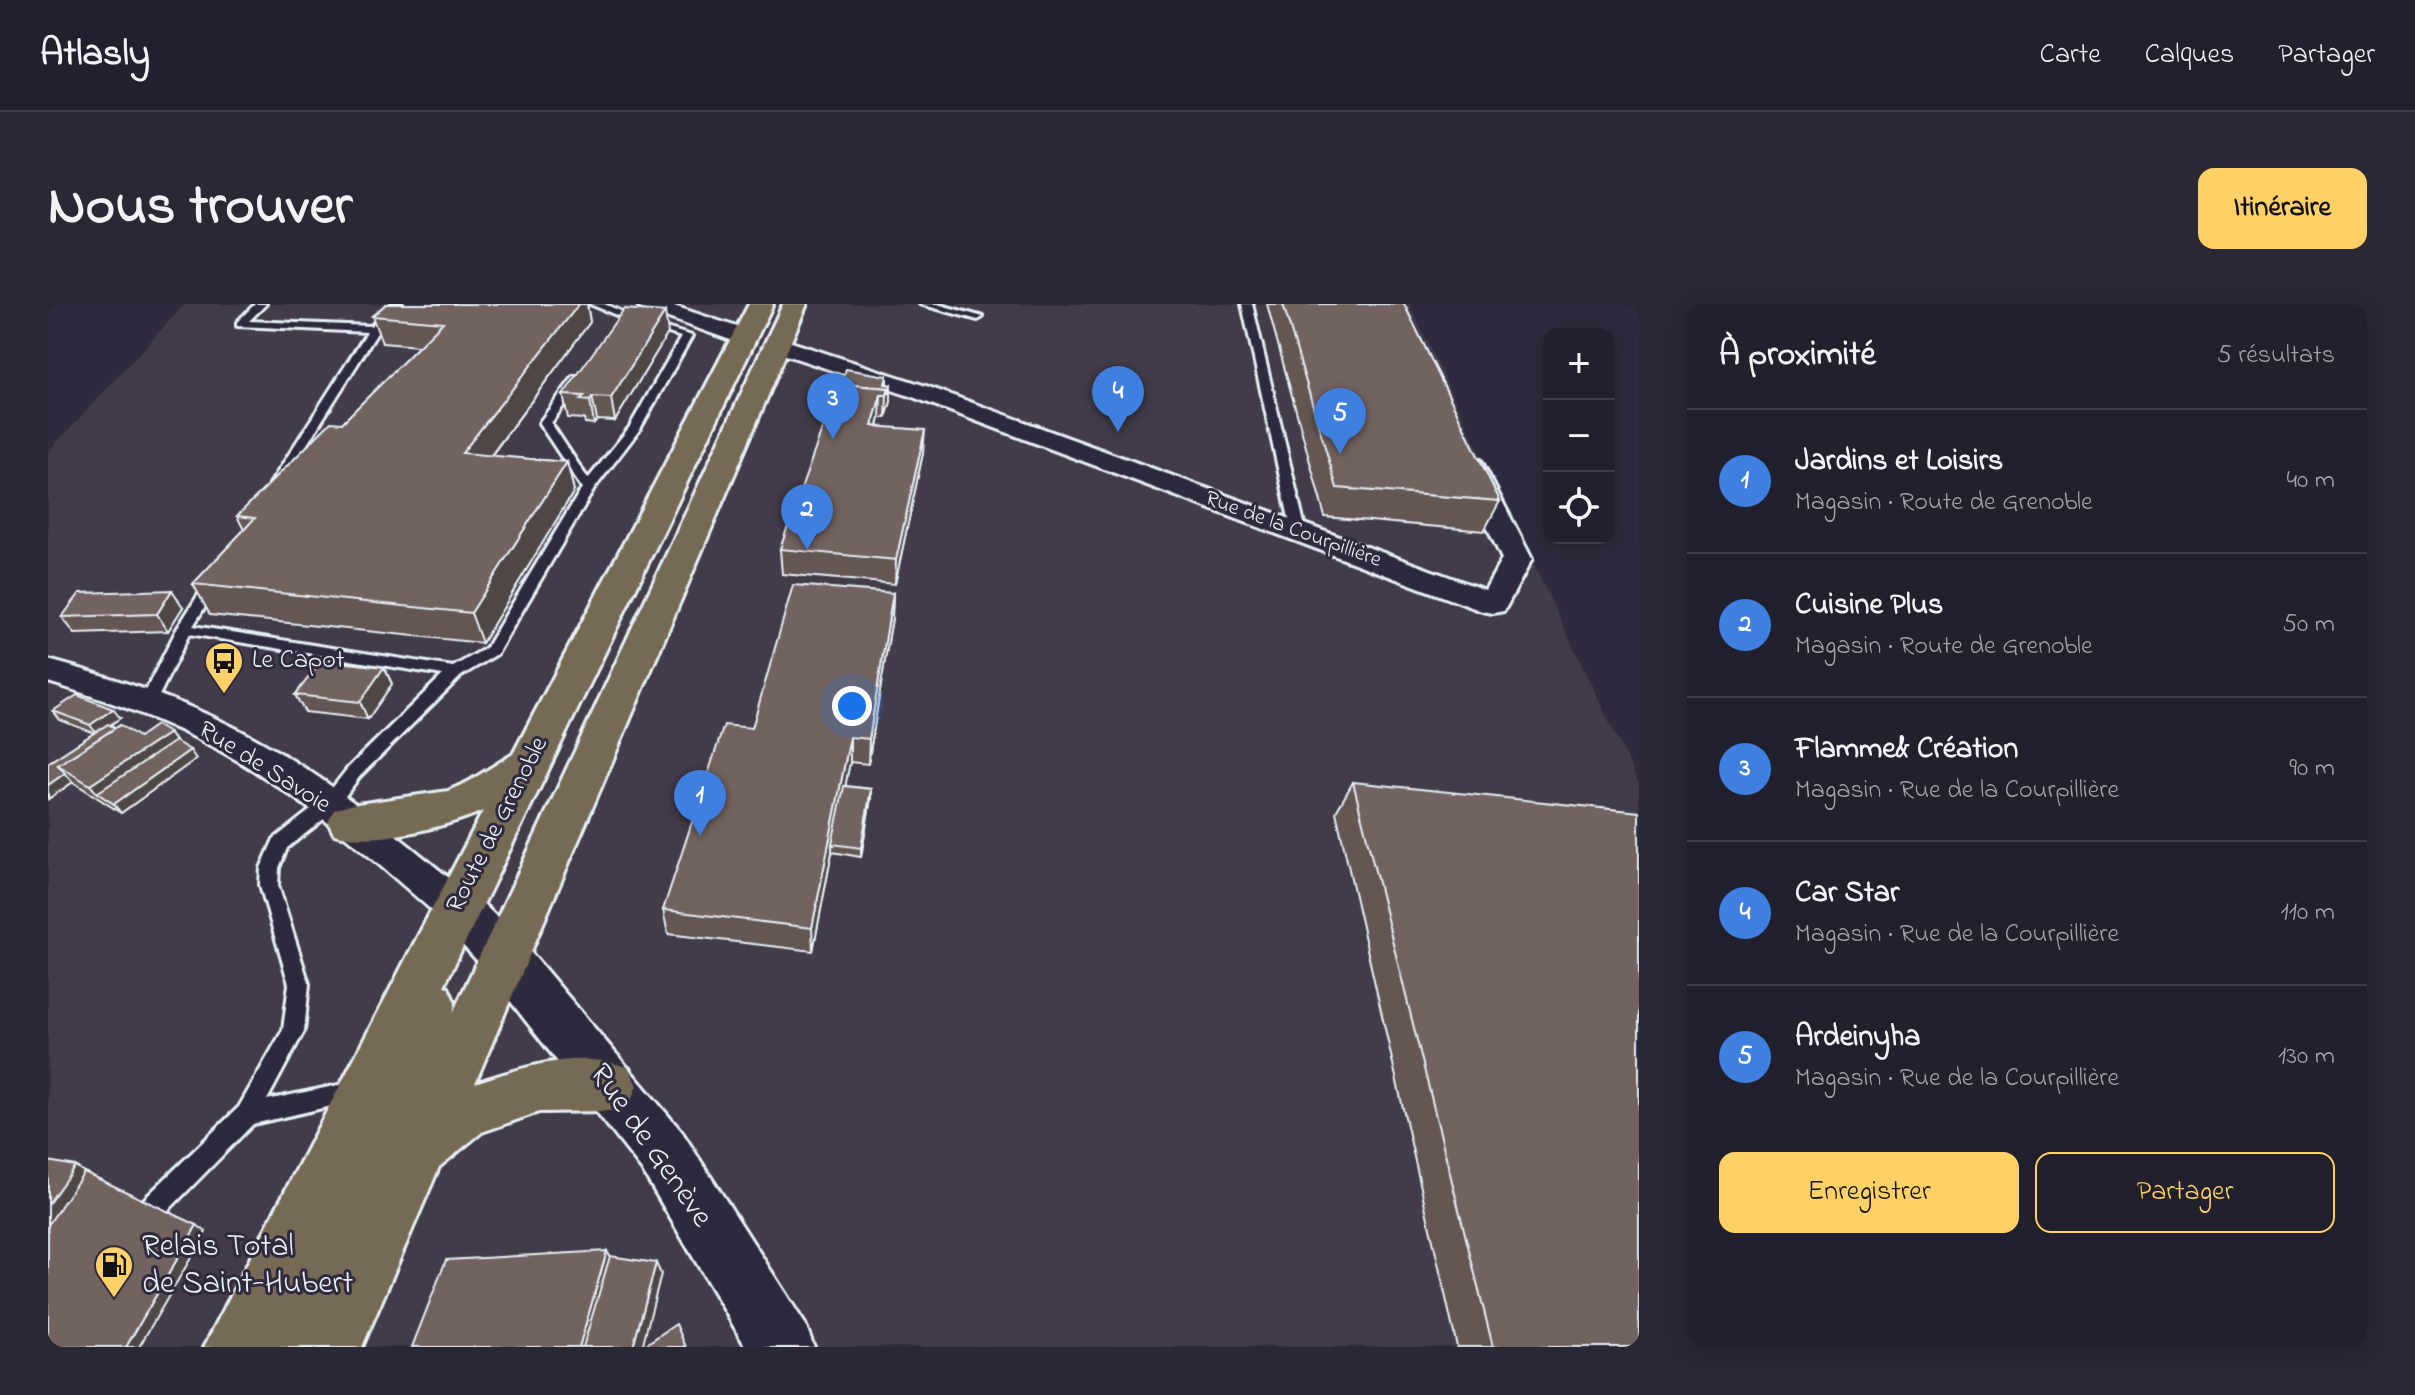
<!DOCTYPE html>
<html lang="fr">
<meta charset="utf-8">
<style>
body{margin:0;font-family:"Indie Flower",sans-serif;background:#2b2836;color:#f1f3f6}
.controls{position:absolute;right:24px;top:24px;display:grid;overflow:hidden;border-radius:16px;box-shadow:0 4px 20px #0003}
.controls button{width:72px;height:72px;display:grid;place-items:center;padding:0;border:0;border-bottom:2px solid #403e4a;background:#23202e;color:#f1f3f6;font:40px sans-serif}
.you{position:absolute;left:804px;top:402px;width:28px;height:28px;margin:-20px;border:6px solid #fff;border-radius:50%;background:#1a73e8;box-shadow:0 0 0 12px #1a73e833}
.badge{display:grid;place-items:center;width:52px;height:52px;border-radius:50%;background:#ffd166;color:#fff;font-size:26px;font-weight:700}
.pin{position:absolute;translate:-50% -66px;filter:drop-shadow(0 2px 4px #0008)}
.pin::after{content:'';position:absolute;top:42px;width:28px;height:24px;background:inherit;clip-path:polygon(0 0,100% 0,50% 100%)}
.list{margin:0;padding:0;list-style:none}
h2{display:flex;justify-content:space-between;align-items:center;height:104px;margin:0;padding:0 32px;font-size:34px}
h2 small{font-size:26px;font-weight:400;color:#a3a3aa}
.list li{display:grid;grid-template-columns:52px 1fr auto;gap:24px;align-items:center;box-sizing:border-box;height:144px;padding:0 32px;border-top:2px solid #403e4a}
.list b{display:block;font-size:30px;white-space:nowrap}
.list p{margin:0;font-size:26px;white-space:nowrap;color:#a3a3aa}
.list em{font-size:26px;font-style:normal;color:#a3a3aa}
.actions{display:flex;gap:16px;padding:24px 32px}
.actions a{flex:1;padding:18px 0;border:2px solid #ffd166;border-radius:16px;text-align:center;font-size:28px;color:#ffd166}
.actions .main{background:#ffd166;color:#111}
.icon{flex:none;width:44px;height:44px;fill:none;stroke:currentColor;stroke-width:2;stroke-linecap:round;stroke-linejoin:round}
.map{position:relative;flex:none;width:1591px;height:1043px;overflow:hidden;border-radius:16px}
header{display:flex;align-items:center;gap:48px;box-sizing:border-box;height:112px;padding:0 40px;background:#23202e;border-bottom:2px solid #403e4a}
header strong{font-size:38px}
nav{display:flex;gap:44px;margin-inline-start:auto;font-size:28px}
.intro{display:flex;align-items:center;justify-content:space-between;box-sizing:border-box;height:192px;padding:0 48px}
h1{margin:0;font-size:56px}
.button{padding:20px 36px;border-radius:16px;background:#ffd166;color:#111;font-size:28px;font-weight:700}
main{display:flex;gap:48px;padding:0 48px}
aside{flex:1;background:#23202e;border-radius:16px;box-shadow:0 4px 20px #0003}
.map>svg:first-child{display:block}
</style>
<header>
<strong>Atlasly</strong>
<nav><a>Carte</a><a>Calques</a><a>Partager</a></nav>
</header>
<div class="intro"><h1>Nous trouver</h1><a class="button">Itinéraire</a></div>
<main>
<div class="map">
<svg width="1591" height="1043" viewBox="0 0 1591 1043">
<rect width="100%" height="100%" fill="#2f2a3d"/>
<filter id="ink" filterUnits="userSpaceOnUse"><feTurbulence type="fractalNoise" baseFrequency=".0125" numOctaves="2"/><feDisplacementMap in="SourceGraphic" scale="16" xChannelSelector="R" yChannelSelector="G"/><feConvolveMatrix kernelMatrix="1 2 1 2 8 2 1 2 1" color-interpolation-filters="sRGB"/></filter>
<g filter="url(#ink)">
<path fill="#433b48" d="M137,0H1361L1591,480V1043H0V148Z"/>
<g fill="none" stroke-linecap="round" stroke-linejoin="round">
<g stroke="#e8f1f8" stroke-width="6">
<g id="lane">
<path d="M207,0H218L201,17L323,22L343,0H354L337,16L234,180L228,184L222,180L319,28L189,22V18Z"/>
<path d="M542,0H556L582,11L573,13Z"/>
<path d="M872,0H889L935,13L930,16Z"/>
<path d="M1194,0H1204L1258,228L1256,231L1251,232L1244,228Z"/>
<path d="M595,17L644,32L592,125L546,185L449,350L413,372L312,472L286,507L239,544L231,564L230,581L261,680L256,727L219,796L310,777L318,780L321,787L318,794L205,820L100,927L91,930L82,927L79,918L82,909L191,803L235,726L241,680L212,581L213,564L226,535L274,497L300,464L395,371L141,330L106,402H94L92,398L129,325L162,272L167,271L174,275L145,322L405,363L438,344L534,184L491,119L526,72H534L536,74L503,119L540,175L581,124L633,33L595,21Z"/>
</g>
</g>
<g stroke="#e8f1f8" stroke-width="6">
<g id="street">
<path d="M589,0H620L704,28L707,33L704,38H688L592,4Z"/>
<path d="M731,34L878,82L1437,286L1454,255L1411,162L1415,156H1433L1484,255L1456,307L1445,309L1434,307L862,92L723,46L720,41L723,36Z"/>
<path d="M0,356C75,376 149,401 217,440C291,482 357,538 423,592L429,604L423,616L409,620L395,616C330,559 266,502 192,458C133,422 66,398 0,378Z"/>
</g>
</g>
<g stroke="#e8f1f8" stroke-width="6">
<path id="secondary" d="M409,585L426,591L473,637L634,828L757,1020L766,1043H698L594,866L439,667L392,617L385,604L392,591Z"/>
</g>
<g stroke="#e8f1f8" stroke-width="6">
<path id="primary" d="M701,0H725L396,682L400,683L407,699L405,709L735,0H759L427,779C476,763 530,745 581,764L589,782L581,800L562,807L491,808L434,828L391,863L314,1043H156L435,507C397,523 325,542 286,530L280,518L286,506L302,501L400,487L420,478L465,450Z"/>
</g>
<use href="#lane" fill="#2f2a3d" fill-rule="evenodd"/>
<use href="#street" fill="#2f2a3d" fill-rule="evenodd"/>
<use href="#secondary" fill="#2f2a3d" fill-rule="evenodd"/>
<use href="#primary" fill="#766a54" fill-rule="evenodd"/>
</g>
<g fill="#635653" stroke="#e8f1f8" stroke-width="2">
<path d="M338,0H539L542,18L443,152L519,158L526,187L434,339L162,311L145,280L196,226L189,212L294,119L371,42L334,39L324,12Z"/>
<path d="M1219,0H1356L1452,197L1436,227L1277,213Z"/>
<path d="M620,29L567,117L549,116L546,120L537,119L536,115L520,114L515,91Z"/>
<path d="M839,72V80L843,81V97L838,114H832L830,122L875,149L847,280L734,270L732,245Z"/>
<path d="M845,289L844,314L820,460L802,458L797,482L823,485V494L813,553L784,548L765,647L620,630L615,606L704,424Z"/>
<path d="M135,303L120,327L27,330L14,313Z"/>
<path d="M336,363L344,380L320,415L257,408L247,391Z"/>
<path d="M5,407L72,414L62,421L91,433L121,429L127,437L148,455L73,509L25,478L0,495V459L46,429L12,416Z"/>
<path d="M1305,478L1591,1043H1409L1288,508Z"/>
</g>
<g fill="#504644" stroke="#e8f1f8" stroke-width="2">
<path d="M531,0H539L542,18L423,178L414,149Z"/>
<path d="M617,8L620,29L567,117L563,94Z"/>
<path d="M843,81V97L838,114L839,91L841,84Z"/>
<path d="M833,91L832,114L824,145V122Z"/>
<path d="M544,93L549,116L546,120L542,97Z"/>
<path d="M877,126L875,149L847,280L848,256Z"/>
<path d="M519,158L526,187L434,339L423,309Z"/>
<path d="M124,286L135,303L120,327L109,310Z"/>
<path d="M845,289L844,314L820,460L821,435Z"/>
<path d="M336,363L344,380L320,415L312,398Z"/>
<path d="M65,405L72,414L49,430L42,421Z"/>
<path d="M121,429L133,446L49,489L42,481Z"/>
<path d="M802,433V458L786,541L784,540V548L765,647L764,624Z"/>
<path d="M142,446L148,455L73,509L66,500Z"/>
<path d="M17,469L25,478L0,495V481Z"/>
<path d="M823,485V494L813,553V544Z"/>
<path d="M27,862L46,875L0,943V900Z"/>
<path d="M149,921L158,928L91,1043H78Z"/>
<path d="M559,947L568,964L545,1043H531Z"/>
<path d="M608,959L613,970L594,1043H585Z"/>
</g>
<g fill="#736461" stroke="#e8f1f8" stroke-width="2">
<path d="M338,0H531L414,149L519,158L423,309L145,280L207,214L189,212L283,118L294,119L395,18L324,12Z"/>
<path d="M1235,0H1356L1452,197L1289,184Z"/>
<path d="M576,5L617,8L563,94L544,93L542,97L532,96L536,92L515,91Z"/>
<path d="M798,65L839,72L837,80L843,81L841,90V84L792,80Z"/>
<path d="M790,80L841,84L839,91H833L824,122L877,126L848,256L732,245Z"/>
<path d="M745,281L845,289L821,435L802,433L764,624L615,606L676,421L704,424Z"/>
<path d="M124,286L109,310L14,313L32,289Z"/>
<path d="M274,356L336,363L312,398L247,391Z"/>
<path d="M29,391L65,405L42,421L5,407Z"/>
<path d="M60,420L67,424L10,461L17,469L0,481V459Z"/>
<path d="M72,421L91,433L108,421L121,429L42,481L10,461Z"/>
<path d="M127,437L142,446L66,500L49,489Z"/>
<path d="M1305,478L1591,508V1043H1445Z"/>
<path d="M796,482L823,485L813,544L784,540Z"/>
<path d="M0,857L27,862L0,900Z"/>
<path d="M36,868L149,921L78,1043H0V921Z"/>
<path d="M559,947L531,1043H364L398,956Z"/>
<path d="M562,952L608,959L585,1043H535Z"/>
<path d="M628,1020L638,1043H594Z"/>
</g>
</g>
<defs>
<g id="bus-pin" transform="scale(2)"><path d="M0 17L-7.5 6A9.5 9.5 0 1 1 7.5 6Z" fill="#ffd166" stroke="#2f2a3d"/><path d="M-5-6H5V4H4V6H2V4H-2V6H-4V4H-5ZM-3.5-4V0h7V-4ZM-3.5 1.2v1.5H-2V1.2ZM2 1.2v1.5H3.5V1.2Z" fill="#111"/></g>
<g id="fuel-pin" transform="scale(2)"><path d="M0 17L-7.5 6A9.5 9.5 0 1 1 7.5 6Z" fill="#ffd166" stroke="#2f2a3d"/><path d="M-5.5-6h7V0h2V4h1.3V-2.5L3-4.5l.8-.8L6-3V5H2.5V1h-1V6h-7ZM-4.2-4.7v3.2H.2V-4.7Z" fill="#111"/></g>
</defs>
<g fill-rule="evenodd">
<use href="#bus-pin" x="176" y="357"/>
<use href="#fuel-pin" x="66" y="961"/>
</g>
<g text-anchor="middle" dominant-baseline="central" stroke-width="6" stroke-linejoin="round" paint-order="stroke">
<g font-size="22" fill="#e8f1f8" stroke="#2f2a3d">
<text transform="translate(1245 226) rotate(20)">Rue de la Courpillière</text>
</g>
<g font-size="26" fill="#e8f1f8" stroke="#2f2a3d" text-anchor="start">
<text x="204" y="357">Le Capot</text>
</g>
<g font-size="26" fill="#e8f1f8" stroke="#2f2a3d">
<text transform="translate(216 464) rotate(32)">Rue de Savoie</text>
<text transform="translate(450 521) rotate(-63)">Route de Grenoble</text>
</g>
<g font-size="32" fill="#e8f1f8" stroke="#2f2a3d">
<text transform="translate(602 842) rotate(55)">Rue de Genève</text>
</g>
<g font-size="32" fill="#e8f1f8" stroke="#2f2a3d" text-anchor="start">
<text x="94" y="943">Relais Total<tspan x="94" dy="37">de Saint-Hubert</tspan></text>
</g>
</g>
</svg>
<div class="controls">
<button>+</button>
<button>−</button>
<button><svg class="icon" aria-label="locate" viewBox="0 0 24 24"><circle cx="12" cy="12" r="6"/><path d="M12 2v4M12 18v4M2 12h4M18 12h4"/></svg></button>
</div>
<div class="you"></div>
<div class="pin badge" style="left:652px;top:532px;background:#3f7fe0">1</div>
<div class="pin badge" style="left:759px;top:246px;background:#3f7fe0">2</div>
<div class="pin badge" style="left:785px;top:135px;background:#3f7fe0">3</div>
<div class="pin badge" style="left:1070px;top:128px;background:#3f7fe0">4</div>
<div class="pin badge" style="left:1292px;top:150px;background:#3f7fe0">5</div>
</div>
<aside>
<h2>À proximité<small>5 résultats</small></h2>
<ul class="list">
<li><span class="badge" style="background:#3f7fe0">1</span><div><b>Jardins et Loisirs</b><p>Magasin · Route de Grenoble</p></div><em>40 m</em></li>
<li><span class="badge" style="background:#3f7fe0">2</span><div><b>Cuisine Plus</b><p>Magasin · Route de Grenoble</p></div><em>50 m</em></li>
<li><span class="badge" style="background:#3f7fe0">3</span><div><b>Flamme&amp; Création</b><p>Magasin · Rue de la Courpillière</p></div><em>90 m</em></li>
<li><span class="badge" style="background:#3f7fe0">4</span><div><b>Car Star</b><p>Magasin · Rue de la Courpillière</p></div><em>110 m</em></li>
<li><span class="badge" style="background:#3f7fe0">5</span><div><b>Ardeinyha</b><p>Magasin · Rue de la Courpillière</p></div><em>130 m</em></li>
</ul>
<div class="actions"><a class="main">Enregistrer</a><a>Partager</a></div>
</aside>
</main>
